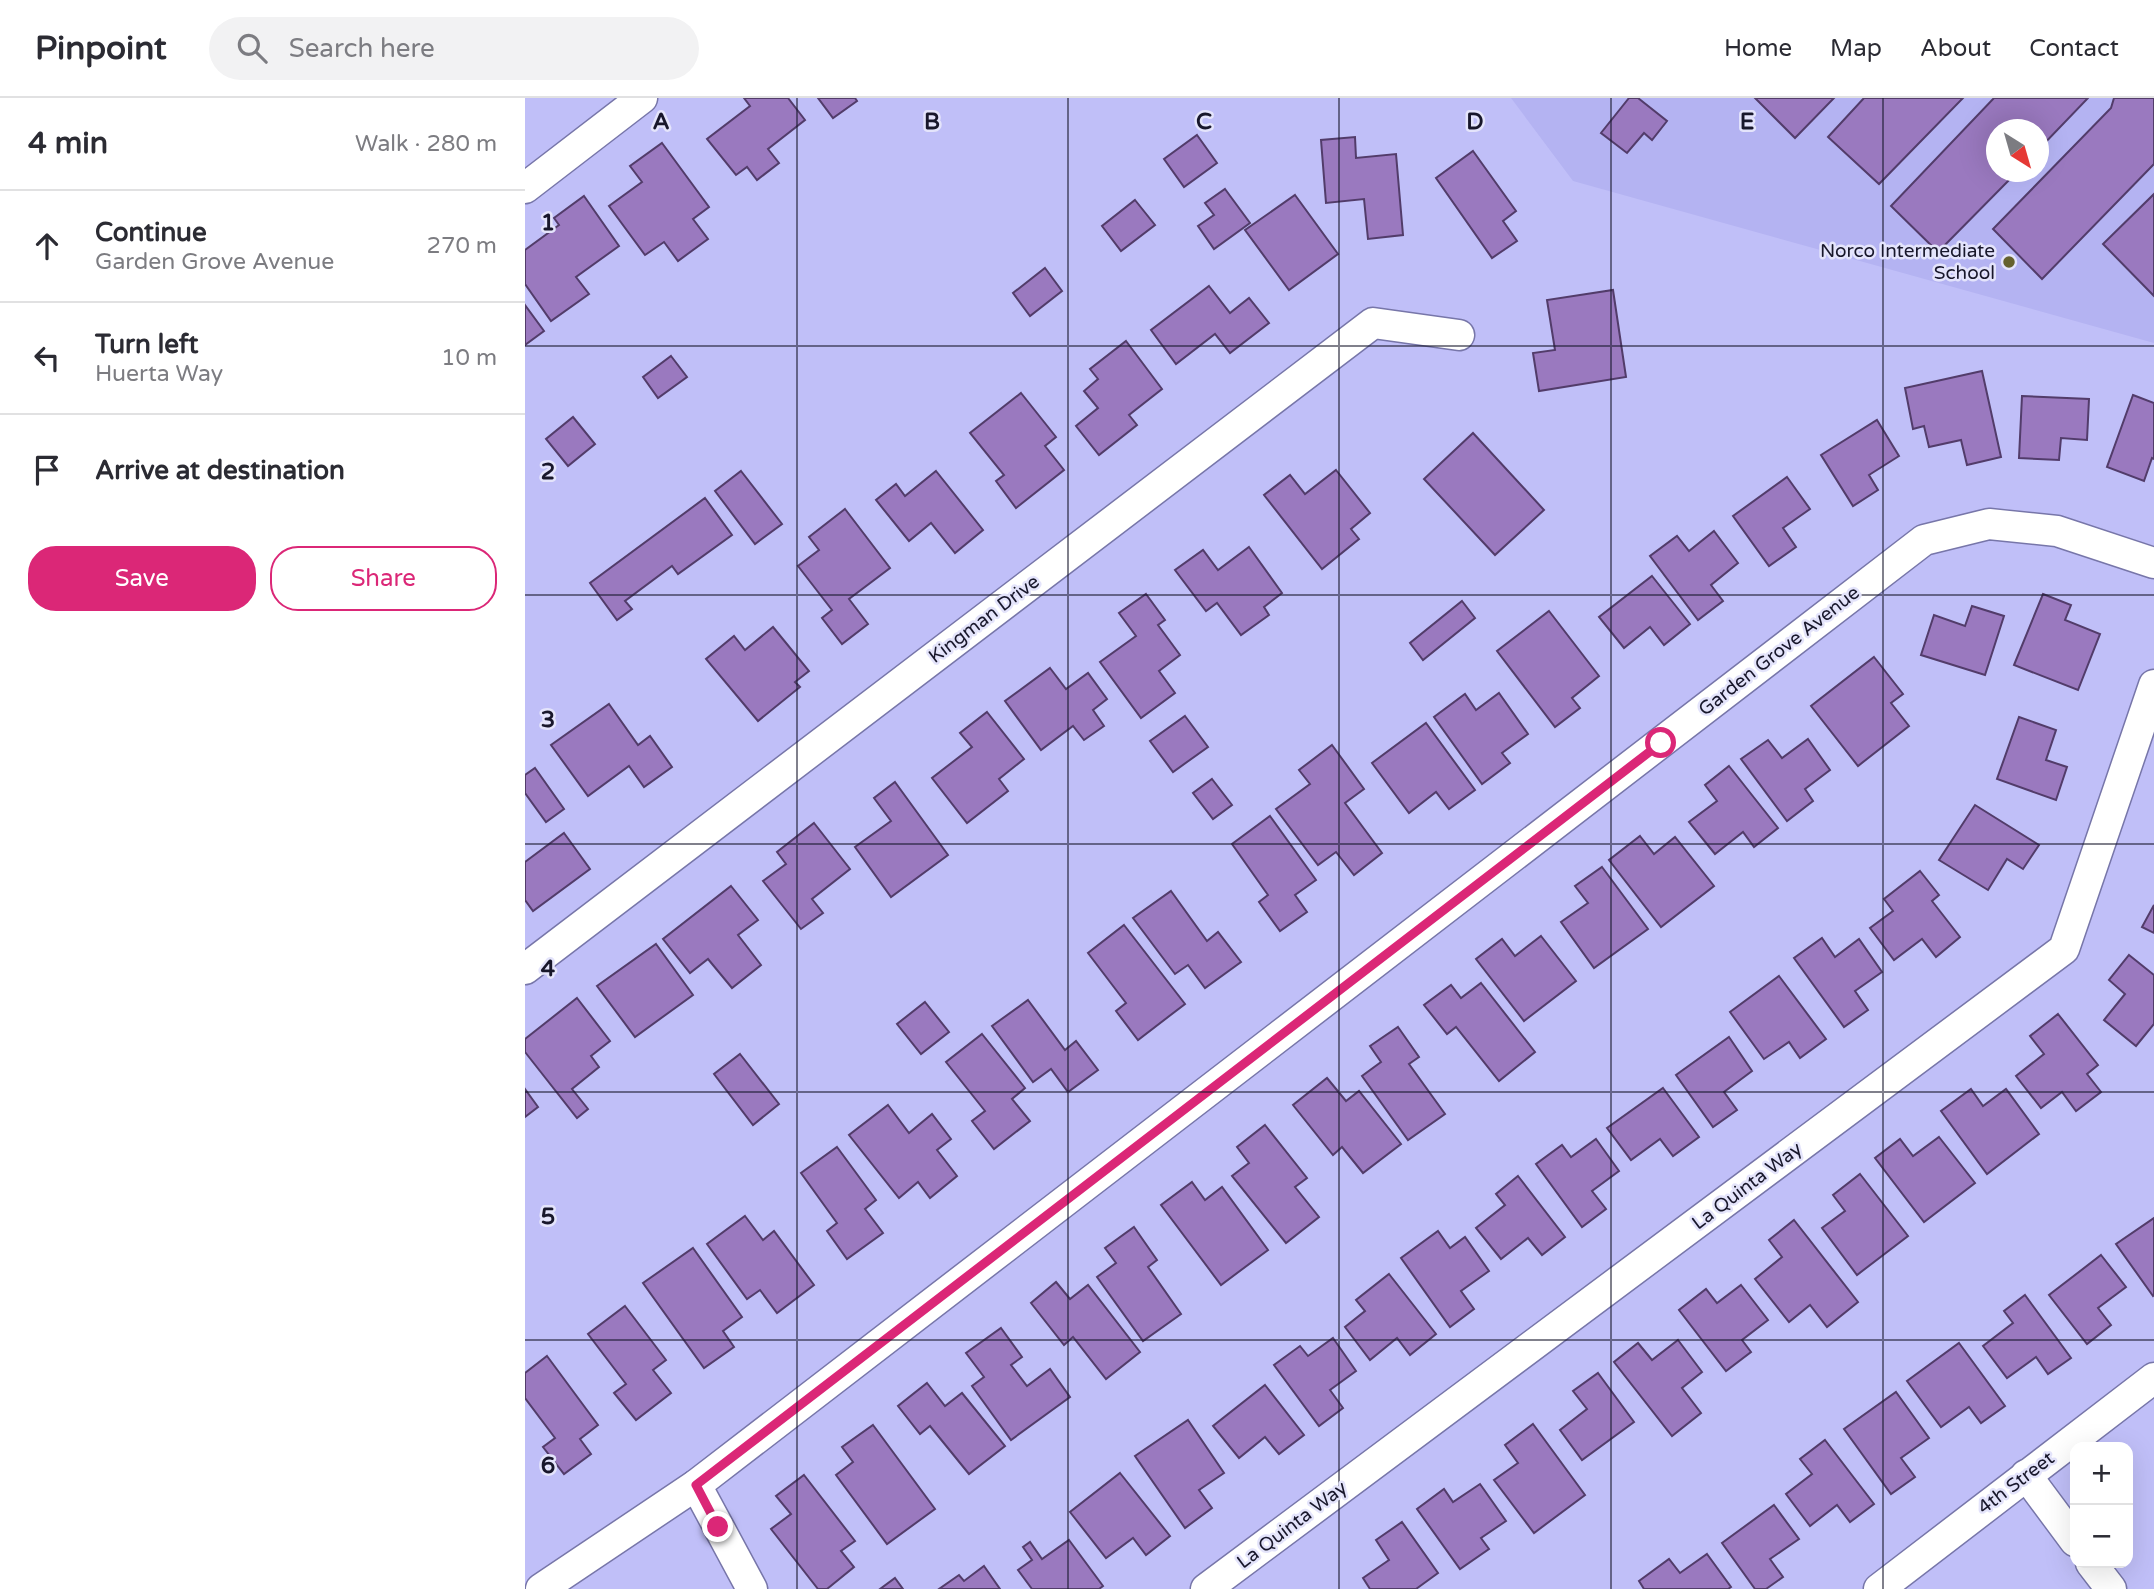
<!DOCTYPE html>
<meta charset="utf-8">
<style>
body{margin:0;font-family:"Varela Round",sans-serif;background:#f2f2f3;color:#2b2b33}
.controls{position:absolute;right:21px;bottom:21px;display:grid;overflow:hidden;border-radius:14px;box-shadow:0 7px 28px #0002}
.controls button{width:63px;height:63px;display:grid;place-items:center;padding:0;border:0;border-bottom:2px solid #e1e1e2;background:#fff;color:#2b2b33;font:35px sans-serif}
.compass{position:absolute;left:1461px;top:21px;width:63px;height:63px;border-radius:50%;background:#fff;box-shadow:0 7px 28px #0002;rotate:143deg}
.stop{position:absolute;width:21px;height:21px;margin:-16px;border:5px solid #db2777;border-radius:50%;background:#fff}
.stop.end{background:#db2777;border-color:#fff;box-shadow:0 2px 7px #0008}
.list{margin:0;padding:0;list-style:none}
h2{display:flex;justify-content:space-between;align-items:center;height:91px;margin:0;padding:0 28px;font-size:30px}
h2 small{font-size:23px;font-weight:400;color:#7c7c81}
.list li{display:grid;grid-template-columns:46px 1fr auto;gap:21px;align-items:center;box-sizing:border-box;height:112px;padding:0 28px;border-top:2px solid #e1e1e2}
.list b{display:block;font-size:26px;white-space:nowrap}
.list p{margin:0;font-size:23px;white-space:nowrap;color:#7c7c81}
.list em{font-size:23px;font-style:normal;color:#7c7c81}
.actions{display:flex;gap:14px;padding:21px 28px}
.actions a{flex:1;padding:16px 0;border:2px solid #db2777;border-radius:28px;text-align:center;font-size:24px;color:#db2777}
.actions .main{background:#db2777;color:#fff}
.icon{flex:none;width:38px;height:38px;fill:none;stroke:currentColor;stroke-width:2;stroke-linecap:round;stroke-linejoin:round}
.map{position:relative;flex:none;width:1629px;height:1491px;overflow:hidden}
header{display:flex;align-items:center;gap:42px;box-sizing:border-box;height:98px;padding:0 35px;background:#fff;border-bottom:2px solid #e1e1e2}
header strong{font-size:33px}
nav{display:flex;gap:38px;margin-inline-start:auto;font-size:24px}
.search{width:490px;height:63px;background:#f2f2f3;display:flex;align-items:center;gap:18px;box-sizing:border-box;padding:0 24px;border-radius:38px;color:#7c7c81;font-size:26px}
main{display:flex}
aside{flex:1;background:#fff}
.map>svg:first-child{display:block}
</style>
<header>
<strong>Pinpoint</strong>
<div class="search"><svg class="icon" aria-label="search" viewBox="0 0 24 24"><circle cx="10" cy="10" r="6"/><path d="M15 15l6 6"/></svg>Search here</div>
<nav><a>Home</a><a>Map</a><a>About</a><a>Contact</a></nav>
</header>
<main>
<aside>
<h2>4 min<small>Walk · 280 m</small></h2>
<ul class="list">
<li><svg class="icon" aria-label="ahead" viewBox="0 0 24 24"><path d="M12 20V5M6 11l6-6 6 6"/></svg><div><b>Continue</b><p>Garden Grove Avenue</p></div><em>270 m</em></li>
<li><svg class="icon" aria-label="left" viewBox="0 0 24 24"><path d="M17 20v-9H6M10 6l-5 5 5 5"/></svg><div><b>Turn left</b><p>Huerta Way</p></div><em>10 m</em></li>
<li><svg class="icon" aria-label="arrive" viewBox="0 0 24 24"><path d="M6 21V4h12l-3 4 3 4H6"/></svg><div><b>Arrive at destination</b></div></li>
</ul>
<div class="actions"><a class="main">Save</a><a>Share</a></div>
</aside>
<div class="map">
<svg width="1629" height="1491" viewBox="0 0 1629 1491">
<rect width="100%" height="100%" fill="#c0bff8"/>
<path fill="#b4b3f2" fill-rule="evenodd" d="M986,0H1629V245L1048,83ZM1472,32H1514V74H1472Z"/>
<g fill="#9a79bf" stroke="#523c6a" stroke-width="2">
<path d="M219,0H263L280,22L243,51L254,65L232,82L222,69L211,77L182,41L225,8Z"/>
<path d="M293,0H330L332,3L308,20Z"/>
<path d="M1104,0H1113L1142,23L1127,42L1119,35L1102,55L1076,35Z"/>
<path d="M1230,0H1309L1270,40Z"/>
<path d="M1339,0H1438L1354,86L1303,39Z"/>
<path d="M1469,0H1563L1514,51V32H1472V74H1492L1413,154L1366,108Z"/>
<path d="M1589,0H1629V66L1517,181L1468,131L1586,10Z"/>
<path d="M672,37L692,65L659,89L639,61Z"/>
<path d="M830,39L831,60L871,56L878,137L843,141L839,101L801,105L796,42Z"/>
<path d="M137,45L184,109L168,121L183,141L153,163L139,144L120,157L84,108L117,84L105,68Z"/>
<path d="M948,53L991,113L978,123L992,143L967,160L911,80Z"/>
<path d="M700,91L725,125L689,151L673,128L689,117L680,105Z"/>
<path d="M1629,96V198L1578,146Z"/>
<path d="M770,97L813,156L764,192L720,132Z"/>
<path d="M59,98L94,148L51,179L64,196L26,223L0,186V152L34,127L29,120Z"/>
<path d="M610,102L630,127L596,153L577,128Z"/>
<path d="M520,170L537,193L505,218L488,195Z"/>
<path d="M684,188L705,215L724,200L744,225L705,255L690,236L651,266L626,232Z"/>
<path d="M1088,192L1101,279L1014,293L1008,255L1030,252L1022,202Z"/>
<path d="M0,207L19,233L0,247Z"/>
<path d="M601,243L637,291L604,317L612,327L574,357L551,328L573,310L559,293L573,281L565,271Z"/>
<path d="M146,258L162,279L133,300L118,279Z"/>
<path d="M1457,273L1476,359L1442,367L1436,342L1404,349L1399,328L1388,331L1380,290Z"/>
<path d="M496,295L531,339L520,348L539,372L491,410L471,383L479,377L445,335Z"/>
<path d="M1608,297L1629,305V361L1627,360L1619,383L1582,369Z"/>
<path d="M1497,298L1564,301L1562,342L1536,340L1534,362L1494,360Z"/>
<path d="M48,319L70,346L43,368L21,341Z"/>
<path d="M1352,322L1374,358L1344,377L1353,392L1328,408L1296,357Z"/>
<path d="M948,335L1019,412L970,457L899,381Z"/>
<path d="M811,372L845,415L826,431L834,441L797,471L739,397L765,377L780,396Z"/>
<path d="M216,373L257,426L230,446L190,393Z"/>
<path d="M411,373L458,432L430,455L406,425L384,443L351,402L371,386L380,398Z"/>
<path d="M1262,379L1285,411L1258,430L1271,449L1244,468L1208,418Z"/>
<path d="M180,400L207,437L153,476L147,468L100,503L107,511L92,522L65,485Z"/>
<path d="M320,411L365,470L324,501L343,526L317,546L297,520L307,512L273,468L294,452L284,439Z"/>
<path d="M1189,433L1213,465L1186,487L1198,503L1173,522L1125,458L1152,438L1164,453Z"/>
<path d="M724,449L757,495L739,509L744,517L716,537L692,505L681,513L650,472L678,452L693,472Z"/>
<path d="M1127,478L1165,526L1139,547L1125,529L1099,550L1074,519Z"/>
<path d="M621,496L640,522L633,527L655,557L634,573L650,595L616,620L575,564L611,538L594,515Z"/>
<path d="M1518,496L1546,507L1540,522L1575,536L1553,592L1489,567Z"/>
<path d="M937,503L950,520L898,562L885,545Z"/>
<path d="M1447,508L1479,518L1460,577L1396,557L1409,517L1440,528Z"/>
<path d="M1024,513L1074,578L1047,600L1055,610L1030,629L972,553Z"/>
<path d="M248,529L284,573L270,584L275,589L233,623L181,561L209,538L220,552Z"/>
<path d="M1349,559L1378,596L1366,605L1384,628L1333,668L1286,608Z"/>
<path d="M525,570L541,591L563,575L582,601L568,612L579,628L559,642L548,628L516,652L480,603Z"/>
<path d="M974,595L1003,636L977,655L985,665L957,686L909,619L940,596L951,612Z"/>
<path d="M84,606L113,647L125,638L147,669L119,689L104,668L63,698L26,647Z"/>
<path d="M462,614L499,661L474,681L483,693L442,725L407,680L447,649L435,635Z"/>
<path d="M660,618L683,649L648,674L625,643Z"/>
<path d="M1494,619L1531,632L1521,662L1542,669L1531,702L1472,681Z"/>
<path d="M901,625L950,692L924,711L911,694L884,715L847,665Z"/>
<path d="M1283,641L1305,672L1280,691L1288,703L1262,723L1216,661L1243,642L1257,660Z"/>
<path d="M807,647L839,691L820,705L857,755L829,777L811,754L793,767L751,711L785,686L774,672Z"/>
<path d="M1204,668L1253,730L1229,749L1218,734L1190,756L1164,724L1192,703L1180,687Z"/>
<path d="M10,670L39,711L21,724L0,695V677Z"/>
<path d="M687,681L707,707L688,721L668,695Z"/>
<path d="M370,684L423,757L366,799L330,749L366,723L349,700Z"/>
<path d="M1450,707L1514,747L1498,771L1482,761L1463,792L1414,762Z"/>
<path d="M745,718L791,782L770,797L782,814L755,833L734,804L743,797L707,746Z"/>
<path d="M289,725L325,771L287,801L298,815L276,831L238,783L261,766L252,754Z"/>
<path d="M39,735L65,771L8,813L0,802V764Z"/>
<path d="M1115,738L1129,756L1150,739L1189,788L1136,829L1084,762Z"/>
<path d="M1077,769L1123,831L1069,870L1036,824L1063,805L1050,788Z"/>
<path d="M1395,773L1414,797L1407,803L1435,839L1411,859L1397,841L1369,862L1345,830L1368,813L1359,801Z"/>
<path d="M206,788L233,822L213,837L236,867L207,890L183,861L165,875L138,841Z"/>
<path d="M646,793L682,843L693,834L716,864L680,890L663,867L650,876L608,820Z"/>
<path d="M1629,807V835L1617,829Z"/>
<path d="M599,827L660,906L613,942L591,913L601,905L563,855Z"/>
<path d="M1016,838L1051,883L999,923L951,861L977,841L990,858Z"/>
<path d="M1297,840L1310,859L1334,841L1357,874L1330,893L1343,912L1319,929L1269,860Z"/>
<path d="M131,846L168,897L110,939L72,888Z"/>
<path d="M1604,857L1629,877V926L1611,948L1579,922L1600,896L1584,882Z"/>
<path d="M1254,878L1301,941L1275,960L1264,944L1239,961L1205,914Z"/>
<path d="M956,885L1010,954L974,983L931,929L922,936L899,907L926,887L936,900Z"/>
<path d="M52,900L85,943L66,958L74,969L47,991L63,1011L52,1020L0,954V941Z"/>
<path d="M503,902L540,952L551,943L573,972L543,994L526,971L508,984L467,928Z"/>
<path d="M400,904L424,934L396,956L372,926Z"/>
<path d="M1533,916L1573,967L1562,976L1576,994L1551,1013L1537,994L1516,1010L1491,978L1519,956L1505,938Z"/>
<path d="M873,929L894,959L884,966L920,1016L883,1042L837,978L856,964L845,948Z"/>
<path d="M457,936L500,990L487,1001L505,1023L469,1051L447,1023L460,1013L421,964Z"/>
<path d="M1204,939L1227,973L1199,994L1212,1012L1188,1029L1151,977Z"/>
<path d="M215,956L254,1006L228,1027L189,976Z"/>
<path d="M802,980L821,1003L834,993L876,1046L838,1075L817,1049L808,1057L768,1007Z"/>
<path d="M1138,990L1174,1039L1148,1058L1135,1041L1106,1062L1082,1030Z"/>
<path d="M0,991L13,1009L0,1019Z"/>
<path d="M1446,991L1458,1008L1481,991L1514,1036L1462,1076L1416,1013Z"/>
<path d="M363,1007L384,1035L407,1016L426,1041L412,1052L432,1078L405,1100L393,1084L374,1100L324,1037Z"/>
<path d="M740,1027L782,1080L770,1089L794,1119L761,1145L707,1078L724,1065L712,1049Z"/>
<path d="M1414,1039L1450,1085L1399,1124L1350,1060L1375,1041L1388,1058Z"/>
<path d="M1071,1041L1094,1073L1067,1093L1081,1111L1057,1129L1011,1066L1037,1047L1046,1059Z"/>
<path d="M312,1049L351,1102L340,1111L358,1135L322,1161L302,1133L312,1125L276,1075Z"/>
<path d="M1335,1076L1383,1138L1332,1177L1297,1130L1320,1113L1308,1097Z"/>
<path d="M993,1078L1040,1139L1017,1157L1003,1140L976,1161L951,1130L980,1107L971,1096Z"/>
<path d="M667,1084L680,1102L697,1089L743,1152L696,1187L636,1107Z"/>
<path d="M220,1118L238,1142L249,1133L289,1187L252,1215L235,1192L222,1201L182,1146Z"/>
<path d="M1629,1120V1197L1628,1198L1591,1146Z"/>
<path d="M1269,1122L1333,1204L1302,1229L1285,1207L1264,1224L1230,1181L1257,1159L1244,1142Z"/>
<path d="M609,1129L632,1162L623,1169L656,1216L618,1243L572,1179L591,1165L580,1150Z"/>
<path d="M913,1133L925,1150L940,1139L964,1173L936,1193L949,1211L925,1229L876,1160Z"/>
<path d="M168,1150L217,1219L198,1233L209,1249L179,1270L118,1185Z"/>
<path d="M1576,1157L1601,1189L1573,1210L1586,1227L1562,1246L1524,1197Z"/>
<path d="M864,1176L911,1236L885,1257L872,1240L845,1262L820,1229L840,1213L831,1202Z"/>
<path d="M531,1184L545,1201L563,1187L615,1254L581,1281L548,1239L539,1247L506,1205Z"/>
<path d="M1216,1187L1243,1222L1217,1242L1226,1254L1201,1273L1154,1212L1181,1191L1192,1205Z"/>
<path d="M1500,1197L1546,1260L1523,1276L1511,1259L1482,1280L1458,1248L1488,1225L1479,1213Z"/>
<path d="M100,1208L141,1262L128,1272L146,1295L111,1322L89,1295L101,1286L63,1236Z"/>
<path d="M476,1230L497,1259L486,1267L502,1288L525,1271L545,1299L486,1342L447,1288L459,1279L441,1255Z"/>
<path d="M808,1240L831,1273L805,1292L818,1310L794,1328L749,1267L775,1248L783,1258Z"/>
<path d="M1153,1242L1177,1274L1157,1290L1176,1315L1147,1338L1089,1264L1113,1245L1127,1262Z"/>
<path d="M1434,1245L1480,1308L1456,1325L1444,1309L1416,1329L1382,1283Z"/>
<path d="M22,1258L73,1327L55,1341L66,1356L39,1376L18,1349L30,1340L0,1300V1275Z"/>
<path d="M1073,1275L1109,1324L1057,1362L1035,1332L1062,1311L1048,1293Z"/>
<path d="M402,1285L420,1308L437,1295L480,1348L444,1376L405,1328L395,1336L373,1308Z"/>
<path d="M740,1287L779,1337L754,1356L740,1339L714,1360L688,1328Z"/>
<path d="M1371,1294L1404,1340L1376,1360L1390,1379L1366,1396L1319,1331Z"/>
<path d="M663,1322L699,1375L674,1392L687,1410L660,1430L610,1358Z"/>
<path d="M1008,1326L1060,1397L1009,1435L969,1382L993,1365L980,1347Z"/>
<path d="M348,1327L410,1411L362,1446L311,1377L328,1364L317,1349Z"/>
<path d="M1300,1342L1349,1406L1325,1424L1312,1407L1285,1428L1261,1396L1287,1376L1275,1361Z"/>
<path d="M595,1375L645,1438L621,1457L608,1440L581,1460L545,1414Z"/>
<path d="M279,1377L330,1443L316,1453L329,1469L302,1491H293L246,1431L266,1416L251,1398Z"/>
<path d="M955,1386L981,1423L956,1440L964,1451L935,1471L892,1411L919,1391L928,1404Z"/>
<path d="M1249,1407L1274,1441L1245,1461L1258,1479L1241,1491H1230L1197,1445Z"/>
<path d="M877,1424L913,1475L891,1491H845L838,1480L864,1462L851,1442Z"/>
<path d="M544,1442L578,1488L574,1491H507L493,1472L507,1462L498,1449L505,1444L517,1461Z"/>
<path d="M1182,1456L1206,1489L1203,1491H1119L1114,1483L1144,1461L1155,1475Z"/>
<path d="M459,1468L475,1491H414L434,1477L439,1483Z"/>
<path d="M370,1480L378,1491H355Z"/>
</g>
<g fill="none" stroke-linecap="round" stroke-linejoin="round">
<g stroke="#7776a9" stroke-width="33">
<g id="minor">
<path d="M0,90L117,0"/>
<path d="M0,871L848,225L934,237"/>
<path d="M1501,1377L1550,1443"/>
<path d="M171,1387L227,1491"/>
<path d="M1566,1465L1586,1491"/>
<path d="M16,1491L171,1387L1399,442L1464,426L1532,433L1629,465"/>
<path d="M681,1491L1539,851L1629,587"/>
<path d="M1354,1491L1629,1280"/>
</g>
</g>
<use href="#minor" stroke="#fff" stroke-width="30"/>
</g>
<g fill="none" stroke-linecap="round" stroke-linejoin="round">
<path stroke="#db2777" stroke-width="9" d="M193,1429L171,1387L1136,645"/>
</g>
<path fill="none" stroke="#18172b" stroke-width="2" stroke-opacity="0.55" d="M272,0V1491M543,0V1491M814,0V1491M1086,0V1491M1358,0V1491M0,248H1629M0,497H1629M0,746H1629M0,994H1629M0,1242H1629"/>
<circle fill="#65612e" stroke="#e4e4fb" stroke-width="2.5" cx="1484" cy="164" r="7"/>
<g text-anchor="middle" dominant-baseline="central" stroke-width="5" stroke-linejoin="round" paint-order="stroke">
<g font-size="19" fill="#18172b" stroke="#e4e4fb" text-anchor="end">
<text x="1470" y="153">Norco Intermediate<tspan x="1470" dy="22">School</tspan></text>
</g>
<g font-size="19" fill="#18172b" stroke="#e4e4fb">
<text transform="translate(459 521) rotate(-37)">Kingman Drive</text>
<text transform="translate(1254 553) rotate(-38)">Garden Grove Avenue</text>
<text transform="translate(1222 1088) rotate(-37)">La Quinta Way</text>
<text transform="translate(1491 1385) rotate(-37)">4th Street</text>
<text transform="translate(767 1427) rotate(-37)">La Quinta Way</text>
</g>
</g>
<g font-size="23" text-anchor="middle" font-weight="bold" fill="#18172b" stroke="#e4e4fb" stroke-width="5" stroke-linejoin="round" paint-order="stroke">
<text x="136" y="31">A</text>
<text x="407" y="31">B</text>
<text x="679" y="31">C</text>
<text x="950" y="31">D</text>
<text x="1222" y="31">E</text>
<text x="23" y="132">1</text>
<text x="23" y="381">2</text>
<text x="23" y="629">3</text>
<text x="23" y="878">4</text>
<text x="23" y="1126">5</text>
<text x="23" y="1375">6</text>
</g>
</svg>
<div class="controls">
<button>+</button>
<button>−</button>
</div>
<svg class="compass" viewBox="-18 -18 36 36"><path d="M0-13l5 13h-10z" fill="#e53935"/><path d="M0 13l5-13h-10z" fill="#7c7c81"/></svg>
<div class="stop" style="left:1136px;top:645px"></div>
<div class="stop end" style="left:193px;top:1429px"></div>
</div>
</main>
